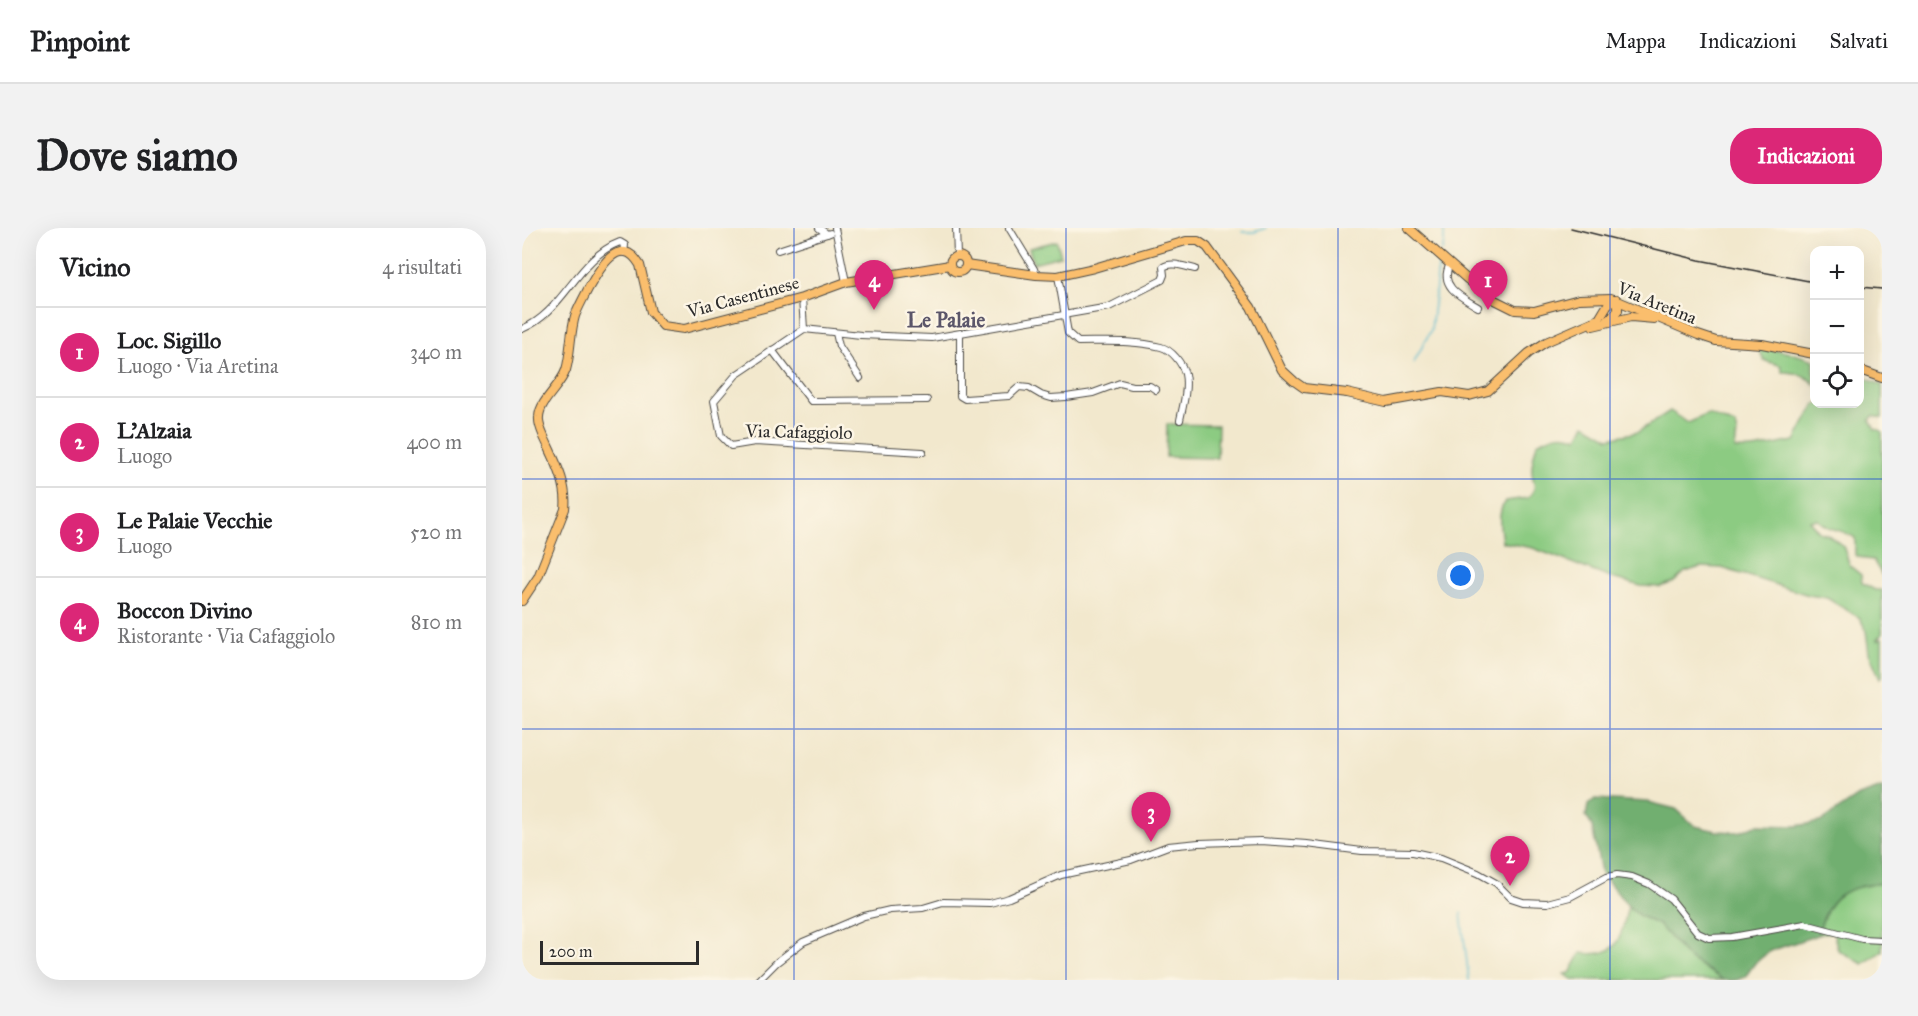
<!DOCTYPE html>
<html lang="it">
<meta charset="utf-8">
<style>
body{margin:0;font-family:"IM FELL Great Primer",serif;background:#f2f2f2;color:#202124}
.controls{position:absolute;right:18px;top:18px;display:grid;overflow:hidden;border-radius:12px;box-shadow:0 6px 24px #0002}
.controls button{width:54px;height:54px;display:grid;place-items:center;padding:0;border:0;border-bottom:2px solid #e0e0e0;background:#fff;color:#202124;font:30px sans-serif}
.scale{position:absolute;left:18px;bottom:15px;width:159px;box-sizing:border-box;padding-left:6px;border:3px solid #2b2b2b;border-top:0;font-size:16px;line-height:21px;white-space:nowrap;color:#2b2b2b;-webkit-text-stroke:4px #fcf5e5;paint-order:stroke}
.you{position:absolute;left:939px;top:348px;width:21px;height:21px;margin:-15px;border:4px solid #fff;border-radius:50%;background:#1a73e8;box-shadow:0 0 0 9px #1a73e833}
.badge{display:grid;place-items:center;width:39px;height:39px;border-radius:50%;background:#db2777;color:#fff;font-size:20px;font-weight:700}
.pin{position:absolute;translate:-50% -50px;filter:drop-shadow(0 2px 3px #0008)}
.pin::after{content:'';position:absolute;top:32px;width:21px;height:18px;background:inherit;clip-path:polygon(0 0,100% 0,50% 100%)}
.list{margin:0;padding:0;list-style:none}
h2{display:flex;justify-content:space-between;align-items:center;height:78px;margin:0;padding:0 24px;font-size:26px}
h2 small{font-size:20px;font-weight:400;color:#757577}
.list li{display:grid;grid-template-columns:39px 1fr auto;gap:18px;align-items:center;box-sizing:border-box;height:90px;padding:0 24px;border-top:2px solid #e0e0e0}
.list b{display:block;font-size:22px;white-space:nowrap}
.list p{margin:0;font-size:20px;white-space:nowrap;color:#757577}
.list em{font-size:20px;font-style:normal;color:#757577}
.icon{flex:none;width:33px;height:33px;fill:none;stroke:currentColor;stroke-width:2;stroke-linecap:round;stroke-linejoin:round}
.map{position:relative;flex:none;width:1360px;height:752px;overflow:hidden;border-radius:24px}
header{display:flex;align-items:center;gap:36px;box-sizing:border-box;height:84px;padding:0 30px;background:#fff;border-bottom:2px solid #e0e0e0}
header strong{font-size:28px}
nav{display:flex;gap:33px;margin-inline-start:auto;font-size:21px}
.intro{display:flex;align-items:center;justify-content:space-between;box-sizing:border-box;height:144px;padding:0 36px}
h1{margin:0;font-size:42px}
.button{padding:15px 27px;border-radius:24px;background:#db2777;color:#fff;font-size:21px;font-weight:700}
main{display:flex;gap:36px;padding:0 36px}
aside{flex:1;background:#fff;border-radius:24px;box-shadow:0 6px 24px #0002}
.map>svg:first-child{display:block}
</style>
<header>
<strong>Pinpoint</strong>
<nav><a>Mappa</a><a>Indicazioni</a><a>Salvati</a></nav>
</header>
<div class="intro"><h1>Dove siamo</h1><a class="button">Indicazioni</a></div>
<main>
<aside>
<h2>Vicino<small>4 risultati</small></h2>
<ul class="list">
<li><span class="badge">1</span><div><b>Loc. Sigillo</b><p>Luogo · Via Aretina</p></div><em>340 m</em></li>
<li><span class="badge">2</span><div><b>L'Alzaia</b><p>Luogo</p></div><em>400 m</em></li>
<li><span class="badge">3</span><div><b>Le Palaie Vecchie</b><p>Luogo</p></div><em>520 m</em></li>
<li><span class="badge">4</span><div><b>Boccon Divino</b><p>Ristorante · Via Cafaggiolo</p></div><em>810 m</em></li>
</ul>
</aside>
<div class="map">
<svg width="1360" height="752" viewBox="0 0 1360 752">
<rect width="100%" height="100%" fill="#fcf5e5"/>
<filter id="ink" filterUnits="userSpaceOnUse"><feTurbulence type="fractalNoise" baseFrequency=".0167" numOctaves="2"/><feDisplacementMap in="SourceGraphic" scale="12" xChannelSelector="R" yChannelSelector="G"/><feConvolveMatrix kernelMatrix="1 2 1 2 8 2 1 2 1" color-interpolation-filters="sRGB"/></filter>
<filter id="wash" filterUnits="userSpaceOnUse"><feTurbulence type="fractalNoise" baseFrequency=".008" numOctaves="4" result="noise"/><feDisplacementMap in="SourceGraphic" scale="24" xChannelSelector="R" yChannelSelector="G"/><feGaussianBlur stdDeviation="1.35" result="paint"/><feColorMatrix in="noise" values="0 0 0 0 0 0 0 0 0 0 0 0 0 0 0 0 0 1.4 0 .05"/><feComposite in="paint" operator="in"/></filter>
<g filter="url(#wash)">
<rect width="100%" height="100%" fill="#f2e8cd"/>
<g fill="#8ccb82" stroke="#5c7b56" stroke-width="1.5">
<path d="M535,13L539,28L511,35L507,20Z"/>
<path d="M1237,120L1269,125L1292,132V156C1284,146 1272,144 1260,144L1259,138C1245,131 1242,139 1237,120Z"/>
<path d="M1338,148L1360,157V190L1351,188L1348,192L1353,201L1360,203V347L1351,332L1343,331L1333,327V310C1321,301 1306,303 1295,291L1288,293L1297,304L1306,307L1321,318L1328,338L1339,347L1340,355L1353,362H1360V406L1355,412L1360,410V448L1358,450L1347,425L1344,403L1338,390L1305,370L1287,367L1200,340L1179,339L1163,344L1152,354L1138,359L1119,358L1086,349L1011,320L980,314C978,300 975,286 983,273L1006,270C1017,257 1011,258 1010,244C1009,235 1013,223 1015,215C1030,207 1040,203 1056,210L1063,196L1087,210L1116,204L1148,183L1166,195L1186,186L1213,197L1215,205L1213,221C1234,223 1253,216 1273,213L1293,176H1338Z"/>
<path d="M645,196L696,197L695,230L644,229Z"/>
<path d="M1360,655V723L1341,736L1316,722L1311,703L1296,707C1306,667 1321,660 1360,655Z"/>
<path d="M1106,678L1118,688L1137,697L1165,729L1201,752H1051L1043,746L1048,745L1059,725C1099,730 1098,709 1106,678Z"/>
</g>
<path fill="#71af70" stroke="#4e6d4e" stroke-width="1.5" d="M1360,560V655C1320,660 1306,667 1296,707L1248,723L1233,735L1223,749L1213,752H1201L1165,729L1137,697L1118,688L1106,678L1079,645L1070,598L1064,588L1066,577L1073,571L1126,574L1154,581L1173,598L1195,603L1217,604L1234,597L1274,598L1298,594L1337,568Z"/>
<g fill="none" stroke-linecap="round" stroke-linejoin="round">
<g stroke="#51b8cf" stroke-width="1.5">
<path d="M720,4H732L744,0"/>
<path d="M920,23L922,15V0"/>
<path d="M891,136L909,102L917,31"/>
<path d="M939,685L947,752"/>
</g>
</g>
</g>
<g filter="url(#ink)">
<g fill="none" stroke-linecap="round" stroke-linejoin="round">
<g stroke="#494743" stroke-width="8">
<g id="minor">
<path d="M297,0L305,6L308,5"/>
<path d="M313,0L324,54"/>
<path d="M434,0L435,28"/>
<path d="M487,0L512,41L514,47"/>
<path d="M256,22L305,6"/>
<path d="M928,36C916,58 939,69 956,79"/>
<path d="M536,48L546,105L556,114C583,114 613,112 639,119C650,122 660,135 663,146C666,160 661,178 658,192"/>
<path d="M280,70L282,101"/>
<path d="M0,101C42,84 55,30 98,14L103,17L102,25"/>
<path d="M314,105L317,118L338,150"/>
<path d="M438,106V168L443,171L487,168L497,159L507,160L519,167L529,170L544,169L571,165L598,155L610,158H628L634,162"/>
<path d="M250,122L289,173L405,172"/>
<path d="M401,224L233,214L209,218L199,208L192,173L214,147L282,101L339,107L410,110L587,79L640,52L642,47L641,39C650,33 663,39 673,41"/>
<path d="M237,752L255,734L281,714L342,688L368,682L401,680L421,674L468,675L487,670L539,647L609,632L646,618L677,615L739,613L785,616L840,623L891,624L919,630L956,645L974,655L989,670L1001,674L1025,675L1048,669L1085,649L1095,647L1110,649L1127,656L1149,671L1176,705L1187,710L1210,709L1283,696L1340,711L1360,712"/>
</g>
</g>
<g stroke="#494743" stroke-width="10">
<g id="major">
<path d="M887,0L945,51L973,72L993,82L1012,83L1057,71L1089,70L1176,107L1194,113L1240,116L1292,126"/>
<circle cx="436" cy="36" r="8"/>
<path d="M444,37L514,47L536,48L572,40L664,13H676L685,19L729,79L760,142L772,153L782,160L825,165L864,174L920,164L947,168L966,163L1007,125L1024,114L1077,91L1086,76L1094,71"/>
<path d="M1086,92L1096,83V76L1094,71"/>
<path d="M1071,98L1109,89L1132,91"/>
<path d="M1338,142L1360,150"/>
<path d="M0,373L16,349L43,281C46,256 33,233 23,211C20,204 16,197 17,189C18,172 38,159 44,142C49,125 48,105 53,88C56,80 61,71 65,63C75,45 97,2 118,37L129,84L141,98L162,101L280,70L324,54L428,37"/>
</g>
</g>
<use href="#minor" stroke="#fff" stroke-width="6"/>
<use href="#major" stroke="#fabe6d" stroke-width="8"/>
<g stroke="#2b2b2b" stroke-width="1.5">
<path d="M1049,0L1177,32L1292,54"/>
<path d="M1338,59L1360,61"/>
</g>
</g>
</g>
<path fill="none" stroke="#1d4ed8" stroke-width="1.5" stroke-opacity="0.55" d="M272,0V752M544,0V752M816,0V752M1088,0V752M0,251H1360M0,501H1360"/>
<g text-anchor="middle" dominant-baseline="central" stroke-width="5" stroke-linejoin="round" paint-order="stroke">
<g font-size="18" fill="#2b2b2b" stroke="#fcf5e5">
<text transform="translate(221 69) rotate(-15)">Via Casentinese</text>
<text transform="translate(1135 75) rotate(22)">Via Aretina</text>
<text transform="translate(277 204) rotate(1)">Via Cafaggiolo</text>
</g>
<g font-size="21" font-weight="bold" fill="#5b566a" stroke="#fcf5e5">
<text x="424" y="92">Le Palaie</text>
</g>
</g>
</svg>
<div class="controls">
<button>+</button>
<button>−</button>
<button><svg class="icon" aria-label="locate" viewBox="0 0 24 24"><circle cx="12" cy="12" r="6"/><path d="M12 2v4M12 18v4M2 12h4M18 12h4"/></svg></button>
</div>
<div class="scale">200 m</div>
<div class="you"></div>
<div class="pin badge" style="left:966px;top:82px">1</div>
<div class="pin badge" style="left:988px;top:658px">2</div>
<div class="pin badge" style="left:629px;top:614px">3</div>
<div class="pin badge" style="left:352px;top:82px">4</div>
</div>
</main>
